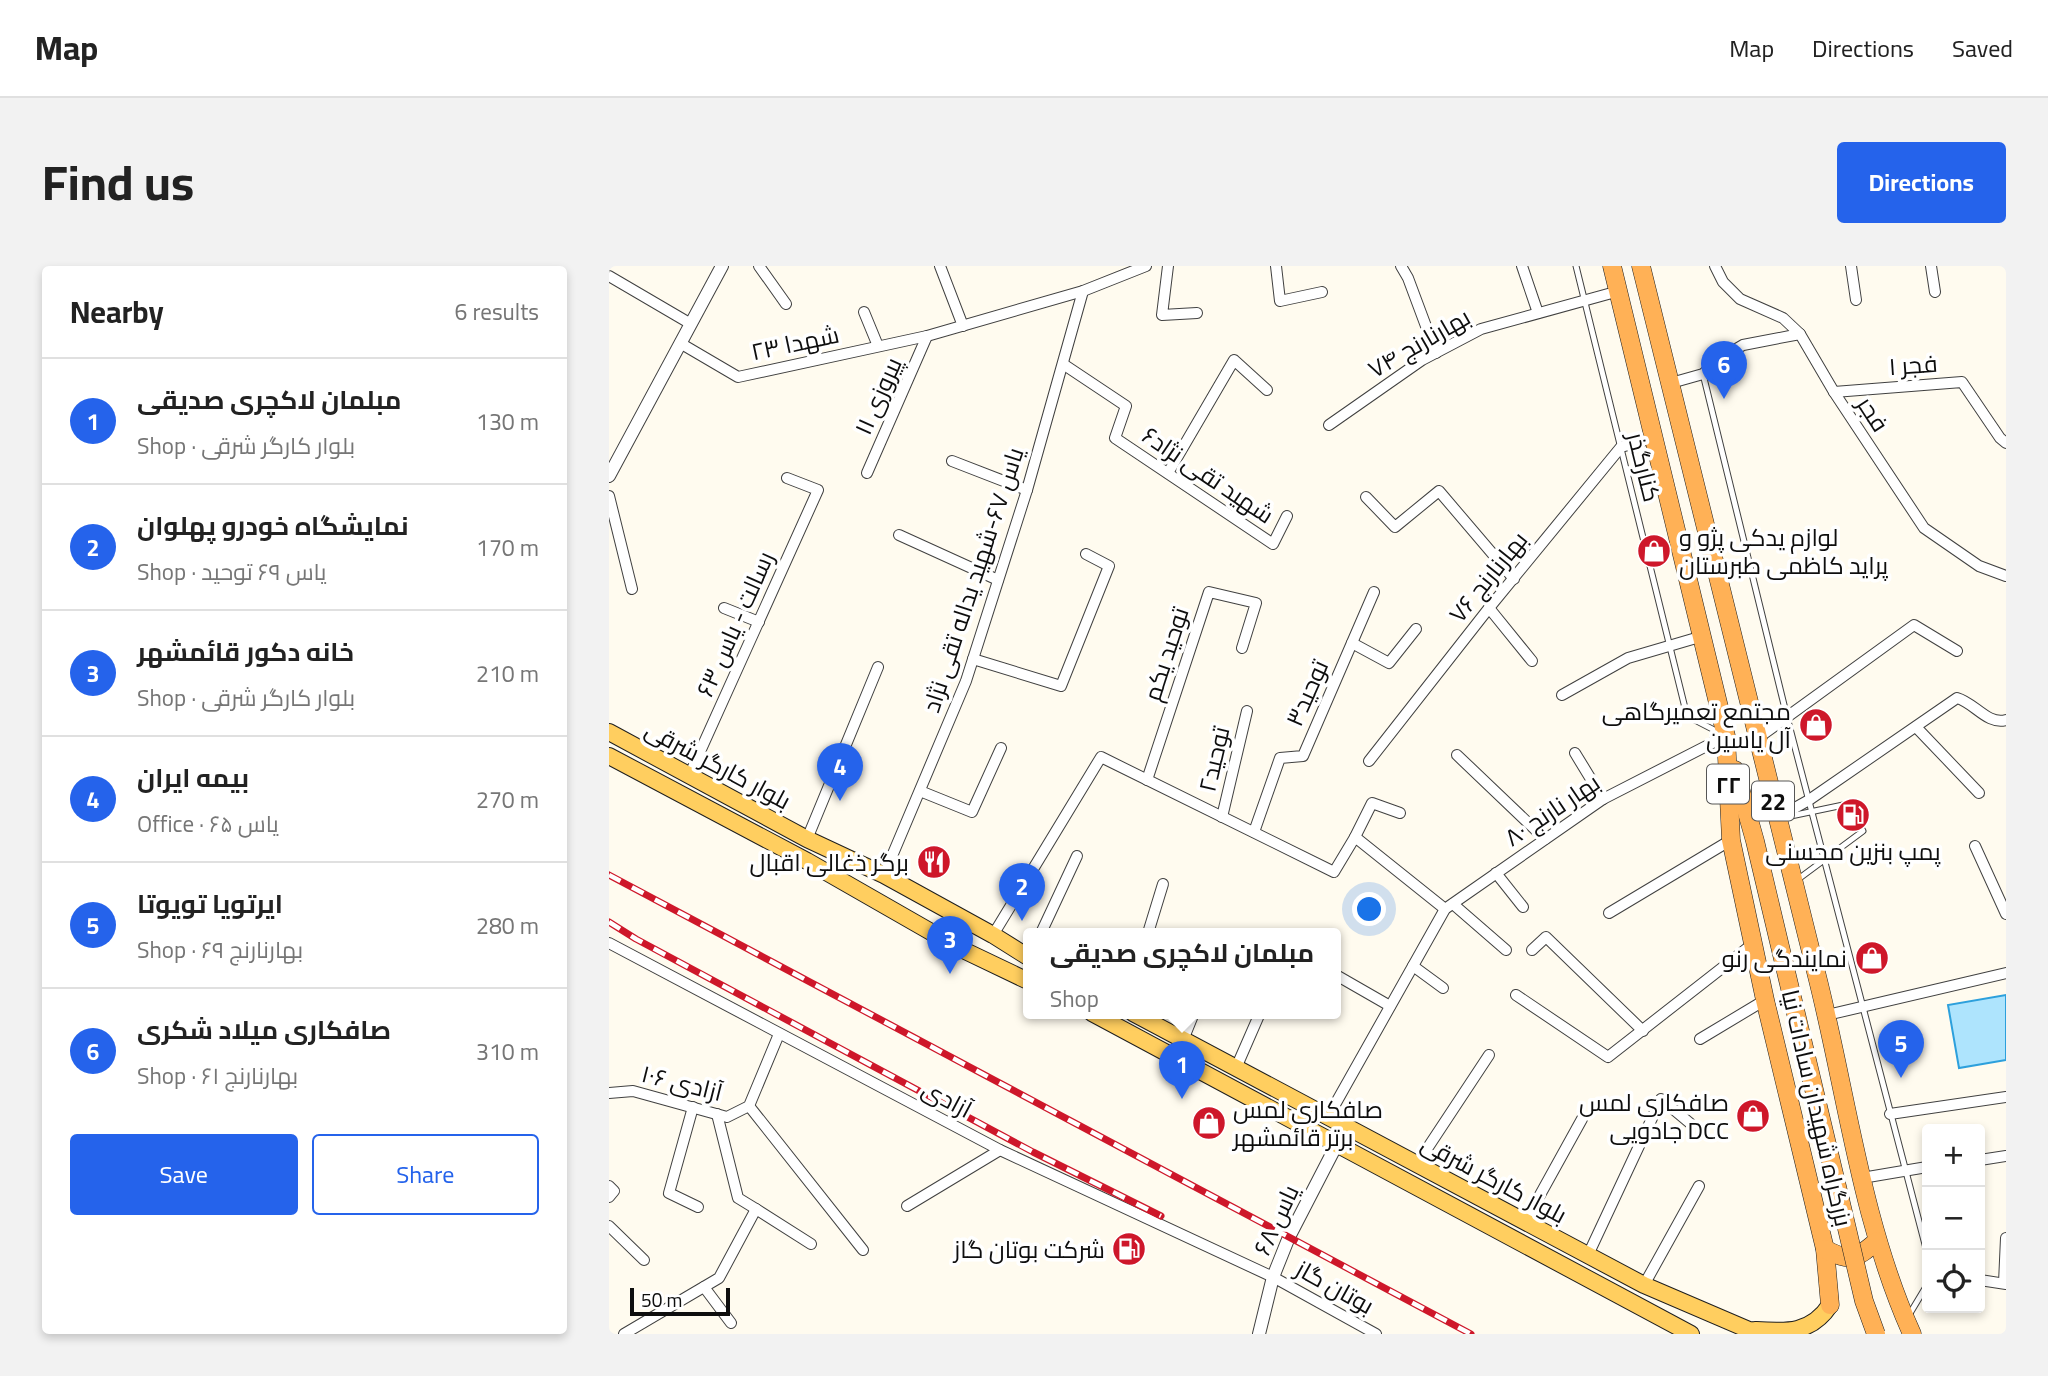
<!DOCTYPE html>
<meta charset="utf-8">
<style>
body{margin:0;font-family:Georgia,Cairo,serif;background:#f2f2f2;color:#222}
.controls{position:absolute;right:21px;bottom:21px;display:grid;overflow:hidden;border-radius:7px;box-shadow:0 4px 10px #0003}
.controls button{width:63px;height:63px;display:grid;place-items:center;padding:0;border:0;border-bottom:2px solid #e0e0e0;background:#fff;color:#222;font:35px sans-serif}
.scale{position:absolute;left:21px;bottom:18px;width:100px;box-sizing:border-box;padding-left:7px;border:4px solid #0e0e0e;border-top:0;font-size:19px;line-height:24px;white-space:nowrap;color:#0e0e0e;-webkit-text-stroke:5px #fff;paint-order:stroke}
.you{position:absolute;left:761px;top:644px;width:24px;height:24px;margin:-18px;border:5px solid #fff;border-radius:50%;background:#1a73e8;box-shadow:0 0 0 10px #1a73e833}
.badge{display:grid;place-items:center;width:46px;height:46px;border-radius:50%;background:#2563eb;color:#fff;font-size:23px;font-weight:700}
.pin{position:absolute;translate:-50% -58px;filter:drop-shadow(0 2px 4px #0008)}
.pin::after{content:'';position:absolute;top:37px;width:24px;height:21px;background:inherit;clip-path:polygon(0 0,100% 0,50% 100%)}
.popup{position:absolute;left:414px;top:662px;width:318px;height:91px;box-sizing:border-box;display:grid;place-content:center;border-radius:7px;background:#fff;filter:drop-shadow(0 2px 5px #0005);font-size:23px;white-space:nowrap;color:#767676}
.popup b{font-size:26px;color:#222}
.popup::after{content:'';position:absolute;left:50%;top:100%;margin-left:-14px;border:14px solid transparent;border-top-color:#fff}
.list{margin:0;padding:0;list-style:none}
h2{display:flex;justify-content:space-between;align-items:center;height:91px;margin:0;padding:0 28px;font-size:30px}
h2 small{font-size:23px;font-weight:400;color:#767676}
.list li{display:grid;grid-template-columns:46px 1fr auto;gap:21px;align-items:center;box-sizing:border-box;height:126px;padding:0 28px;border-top:2px solid #e0e0e0}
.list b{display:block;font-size:26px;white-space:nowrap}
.list p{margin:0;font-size:23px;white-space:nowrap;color:#767676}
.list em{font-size:23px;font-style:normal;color:#767676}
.actions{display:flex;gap:14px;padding:21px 28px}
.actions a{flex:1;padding:16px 0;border:2px solid #2563eb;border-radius:7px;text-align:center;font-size:24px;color:#2563eb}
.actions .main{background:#2563eb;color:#fff}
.icon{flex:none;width:38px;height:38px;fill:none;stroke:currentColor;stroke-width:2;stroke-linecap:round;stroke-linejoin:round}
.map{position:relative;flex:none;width:1397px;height:1068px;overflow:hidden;border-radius:7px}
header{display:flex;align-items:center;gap:42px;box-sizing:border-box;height:98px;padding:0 35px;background:#fff;border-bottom:2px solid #e0e0e0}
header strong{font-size:33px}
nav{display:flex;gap:38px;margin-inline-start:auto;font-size:24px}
.intro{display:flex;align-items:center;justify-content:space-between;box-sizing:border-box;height:168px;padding:0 42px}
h1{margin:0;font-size:49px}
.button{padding:18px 32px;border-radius:7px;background:#2563eb;color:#fff;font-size:24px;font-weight:700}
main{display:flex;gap:42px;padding:0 42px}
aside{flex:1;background:#fff;border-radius:7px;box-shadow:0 4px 10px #0003}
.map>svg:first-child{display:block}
</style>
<header>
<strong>Map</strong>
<nav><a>Map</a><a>Directions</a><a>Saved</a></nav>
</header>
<div class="intro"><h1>Find us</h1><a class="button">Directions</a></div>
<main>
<aside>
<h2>Nearby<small>6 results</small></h2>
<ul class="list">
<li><span class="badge">1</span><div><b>مبلمان لاکچری صدیقی</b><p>Shop · بلوار کارگر شرقی</p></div><em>130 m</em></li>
<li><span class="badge">2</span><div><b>نمایشگاه خودرو پهلوان</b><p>Shop · یاس ۶۹ توحید</p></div><em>170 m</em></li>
<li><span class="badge">3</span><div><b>خانه دکور قائمشهر</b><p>Shop · بلوار کارگر شرقی</p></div><em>210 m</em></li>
<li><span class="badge">4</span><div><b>بیمه ایران</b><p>Office · یاس ۶۵</p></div><em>270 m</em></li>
<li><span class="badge">5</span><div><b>ایرتویا تویوتا</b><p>Shop · بهارنارنج ۶۹</p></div><em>280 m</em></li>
<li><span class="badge">6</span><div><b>صافکاری میلاد شکری</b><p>Shop · بهارنارنج ۶۱</p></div><em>310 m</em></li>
</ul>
<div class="actions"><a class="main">Save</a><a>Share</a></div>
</aside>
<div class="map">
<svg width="1397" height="1068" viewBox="0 0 1397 1068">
<rect width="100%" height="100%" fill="#fffbef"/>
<path fill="#aee4fd" stroke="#2da0dc" stroke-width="2" d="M1397,729V794L1350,802L1339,739Z"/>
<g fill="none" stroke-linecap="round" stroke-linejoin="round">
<g stroke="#414141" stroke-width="7">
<g id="service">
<path d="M967,0L1078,450L1111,467"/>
<path d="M1094,108L1178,451L1318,986"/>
<path d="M1177,551L1239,538L1254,565L1188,614"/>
<path d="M1300,1049L1318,1019"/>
</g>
</g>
<g stroke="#414141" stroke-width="12">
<g id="minor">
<path d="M150,0L177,38"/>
<path d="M331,0L354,60"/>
<path d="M559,0L553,49L588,47"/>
<path d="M667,0L671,35L713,26"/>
<path d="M792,0L799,12L827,87"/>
<path d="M913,0L929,47"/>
<path d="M1106,0L1114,16L1131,33L1174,52L1191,68L1225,126L1315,262L1370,300L1397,310"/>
<path d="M1242,0L1247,34"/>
<path d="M1322,0L1326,26"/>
<path d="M0,10L82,58"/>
<path d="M255,46L269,80"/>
<path d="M71,77L129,111L318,70L474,25L537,0"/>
<path d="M454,98L517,140L506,172L664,278L678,250"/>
<path d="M1062,117L1094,108L1112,92L1134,79L1191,68"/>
<path d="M1225,126L1353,116L1391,172L1397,177"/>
<path d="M720,159L813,94L872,63L1010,25"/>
<path d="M343,195L418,224"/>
<path d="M258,207L318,70"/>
<path d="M559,207L625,94L658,124"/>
<path d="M0,230L23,323"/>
<path d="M757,231L786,261L830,225L905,313"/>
<path d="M290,269L389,314"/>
<path d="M115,342L150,356"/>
<path d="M880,342L923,395"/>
<path d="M743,377L780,397L807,363"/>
<path d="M364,393L452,420L500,300L477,288"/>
<path d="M953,429L1019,392L1094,370"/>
<path d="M1307,461L1370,527"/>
<path d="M1149,472L1305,359L1348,385"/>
<path d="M966,487L994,533"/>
<path d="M848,489L936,573"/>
<path d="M760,495L880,342L1012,181L1044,172"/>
<path d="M80,510L209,224L178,212"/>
<path d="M538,514L600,326L647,337L633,382"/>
<path d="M311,525L363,546L392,482"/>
<path d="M613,551L638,445"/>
<path d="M1168,552L1200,534L1348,432C1366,437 1378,459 1397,454"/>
<path d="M645,566L671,492L694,490L765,326"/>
<path d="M746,571L763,537L791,547"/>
<path d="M198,573L269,401"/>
<path d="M1366,580L1397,648"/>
<path d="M887,607L914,641"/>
<path d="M275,609L357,415L418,224L474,25"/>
<path d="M844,638L897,684"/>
<path d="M1000,647L1122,574"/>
<path d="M432,667L468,590"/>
<path d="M539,667L554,618"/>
<path d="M384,669L492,491L725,606L746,571L836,643"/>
<path d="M0,677L391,884L664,1011L767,1068"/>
<path d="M923,684L937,671L1034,765"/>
<path d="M804,700L834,722"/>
<path d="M727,709L781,740"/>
<path d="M907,729L999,791L1145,677"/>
<path d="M1218,749L1397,707"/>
<path d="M1091,773L1156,734"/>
<path d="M574,774L585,747"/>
<path d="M627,802L651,747"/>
<path d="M0,827L24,825L118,851L140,840L170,768"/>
<path d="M140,840L254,984"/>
<path d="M84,841L60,927L89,941"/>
<path d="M108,848L129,932L147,943"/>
<path d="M1281,848L1397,831"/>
<path d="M719,851L836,643L994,533L1117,470"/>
<path d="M1371,894L1397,890"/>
<path d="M808,898L880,789"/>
<path d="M1253,912L1318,901"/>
<path d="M0,920L5,925L0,931"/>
<path d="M298,940L391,884"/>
<path d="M916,956L973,853"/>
<path d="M0,960L35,994"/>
<path d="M979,989L1052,833L1082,858"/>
<path d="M1371,1014L1397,1018"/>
<path d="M1395,1017L1397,972"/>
<path d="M1035,1019L1090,920"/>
<path d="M95,1021L122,1057"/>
<path d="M15,1068L110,1012L147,943L202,978"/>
</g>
</g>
<g stroke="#414141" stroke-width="14">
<g id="tertiary">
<path d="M0,210L113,0"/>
<path d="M650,1068L664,1011L680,971L728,878"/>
</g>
</g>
<g stroke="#1f1f1f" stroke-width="18">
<g id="primary">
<path d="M0,466L198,573L275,609L384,669L419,691"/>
<path d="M0,490L198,595L350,682L419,715"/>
<path d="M483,747L1082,1068"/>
<path d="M524,747L1035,1019L1140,1064L1155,1068"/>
<path d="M1146,1064C1177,1066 1202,1068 1221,1039"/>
</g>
</g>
<g stroke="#1f1f1f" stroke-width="19">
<g id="trunk">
<path d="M1003,0L1117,470L1122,574L1156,734L1216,983L1221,1039"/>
<path d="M1032,0C1092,236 1150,473 1208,710C1238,829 1252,955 1303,1068"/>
<path d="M1126,504L1146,575L1231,933"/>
<path d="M1216,983C1242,997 1247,993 1268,975"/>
</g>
</g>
<use href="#service" stroke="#fff" stroke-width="5"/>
<use href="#minor" stroke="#fff" stroke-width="10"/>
<use href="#tertiary" stroke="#fff" stroke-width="12"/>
<use href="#primary" stroke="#ffce5f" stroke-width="16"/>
<use href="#trunk" stroke="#ffb156" stroke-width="18"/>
<g stroke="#ce172a" stroke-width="7">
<g id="rail">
<path d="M0,609L862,1068"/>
<path d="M0,656L27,673L424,886L552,950"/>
</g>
</g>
<use href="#rail" stroke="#fff" stroke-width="4.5" stroke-dasharray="13" stroke-linecap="butt"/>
<g stroke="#1f1f1f" stroke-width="19" stroke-linecap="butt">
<path id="trunk-bridge" d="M1231,933L1255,1035L1267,1068"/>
</g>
<use href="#trunk-bridge" stroke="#ffb156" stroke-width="18"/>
</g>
<defs>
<g id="shop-disc" transform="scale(1.75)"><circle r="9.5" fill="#ce172a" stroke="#fff"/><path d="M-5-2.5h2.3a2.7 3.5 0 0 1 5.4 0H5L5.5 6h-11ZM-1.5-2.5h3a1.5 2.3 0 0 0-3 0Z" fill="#fff"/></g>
<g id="fuel-disc" transform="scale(1.75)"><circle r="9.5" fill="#ce172a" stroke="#fff"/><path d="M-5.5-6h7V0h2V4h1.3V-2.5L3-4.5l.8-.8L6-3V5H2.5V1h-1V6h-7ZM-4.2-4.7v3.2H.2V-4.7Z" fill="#fff"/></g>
<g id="restaurant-disc" transform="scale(1.75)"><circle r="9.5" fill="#ce172a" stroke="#fff"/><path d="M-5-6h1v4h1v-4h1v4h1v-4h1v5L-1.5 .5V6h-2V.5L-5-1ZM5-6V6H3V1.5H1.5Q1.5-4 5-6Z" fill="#fff"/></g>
</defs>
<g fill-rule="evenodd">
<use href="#shop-disc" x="1045" y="285"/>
<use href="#shop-disc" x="1207" y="459"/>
<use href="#fuel-disc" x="1244" y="549"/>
<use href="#restaurant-disc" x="325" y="596"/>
<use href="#shop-disc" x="1263" y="692"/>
<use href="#shop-disc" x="1144" y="850"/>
<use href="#shop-disc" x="600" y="857"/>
<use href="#fuel-disc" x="520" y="983"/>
</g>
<g text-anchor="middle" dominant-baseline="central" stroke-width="7" stroke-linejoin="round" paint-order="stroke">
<g fill="#fff" stroke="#565656" stroke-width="2">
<rect x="1098" y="498.5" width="42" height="39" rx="5"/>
<rect x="1143" y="515.5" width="42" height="39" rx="5"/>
</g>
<g font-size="23" font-weight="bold" fill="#0e0e0e">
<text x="1119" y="518">۲۲</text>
<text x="1164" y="535">22</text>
</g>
<g font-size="24" fill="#0e0e0e" stroke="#fff">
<text transform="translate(186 77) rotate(-12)">شهدا ۲۳</text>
<text transform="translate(810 77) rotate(-30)">بهارنارنج ۷۴</text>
<text transform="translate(1304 99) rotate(-4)">فجر ۱</text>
<text transform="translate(269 130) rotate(-66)">پیروزی ۱۱</text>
<text transform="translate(1264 148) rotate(57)">فجر</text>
<text transform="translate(1035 201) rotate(76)">کنارگذر</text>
<text transform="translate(599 209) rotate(34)">شهید تقی نژاد۶</text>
<text transform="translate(879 311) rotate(-51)">بهارنارنج ۷۶</text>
<text transform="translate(364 314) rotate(-72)">یاس ۶۷-شهید یداله تقی نژاد</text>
<text transform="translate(126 358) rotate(-66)">رسالت - یاس ۶۳</text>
<text transform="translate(557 388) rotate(-72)">توحید یکم</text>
<text transform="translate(698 427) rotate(-66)">توحید۳</text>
<text transform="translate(605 493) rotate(-77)">توحید۲</text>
<text transform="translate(109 499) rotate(28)">بلوار کارگر شرقی</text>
<text transform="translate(943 544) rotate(-34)">بهار نارنج ۸۰</text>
<text transform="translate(73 817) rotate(14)">آزادی ۱۰۶</text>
<text transform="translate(338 833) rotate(28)">آزادی</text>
<text transform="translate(1208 842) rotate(77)">بزرگراه شهیدان سادات نیا</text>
<text transform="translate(885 913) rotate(28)">بلوار کارگر شرقی</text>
<text transform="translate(667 954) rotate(-65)">یاس ۶۸</text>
<text transform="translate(726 1021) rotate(29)">بوتان گاز</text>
</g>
<g font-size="24" fill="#0e0e0e" stroke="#fff" text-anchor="end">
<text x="1070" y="271" text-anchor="start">لوازم یدکی پژو و<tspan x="1070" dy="28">پراید کاظمی طبرستان</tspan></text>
<text x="1182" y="445">مجتمع تعمیرگاهی<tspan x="1182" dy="28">آل یاسین</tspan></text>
<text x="1244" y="585" text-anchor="middle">پمپ بنزین محسنی</text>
<text x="300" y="596">برگر ذغالی اقبال</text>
<text x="1238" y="692">نمایندگی رنو</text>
<text x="1120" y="836">صافکاری لمس<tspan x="1120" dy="28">جادویی DCC</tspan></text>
<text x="624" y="843" text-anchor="start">صافکاری لمس<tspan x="624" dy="28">برتر قائمشهر</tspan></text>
<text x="496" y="983">شرکت بوتان گاز</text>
</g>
</g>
</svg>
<div class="controls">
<button>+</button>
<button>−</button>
<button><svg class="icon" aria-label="locate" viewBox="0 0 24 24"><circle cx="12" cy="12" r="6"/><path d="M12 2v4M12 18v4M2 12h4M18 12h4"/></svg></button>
</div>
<div class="scale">50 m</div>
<div class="you"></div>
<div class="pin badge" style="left:573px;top:833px">1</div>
<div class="popup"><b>مبلمان لاکچری صدیقی</b>Shop</div>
<div class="pin badge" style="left:413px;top:655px">2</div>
<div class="pin badge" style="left:341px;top:708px">3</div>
<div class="pin badge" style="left:231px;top:535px">4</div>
<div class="pin badge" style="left:1292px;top:812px">5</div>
<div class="pin badge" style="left:1115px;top:133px">6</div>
</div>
</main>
